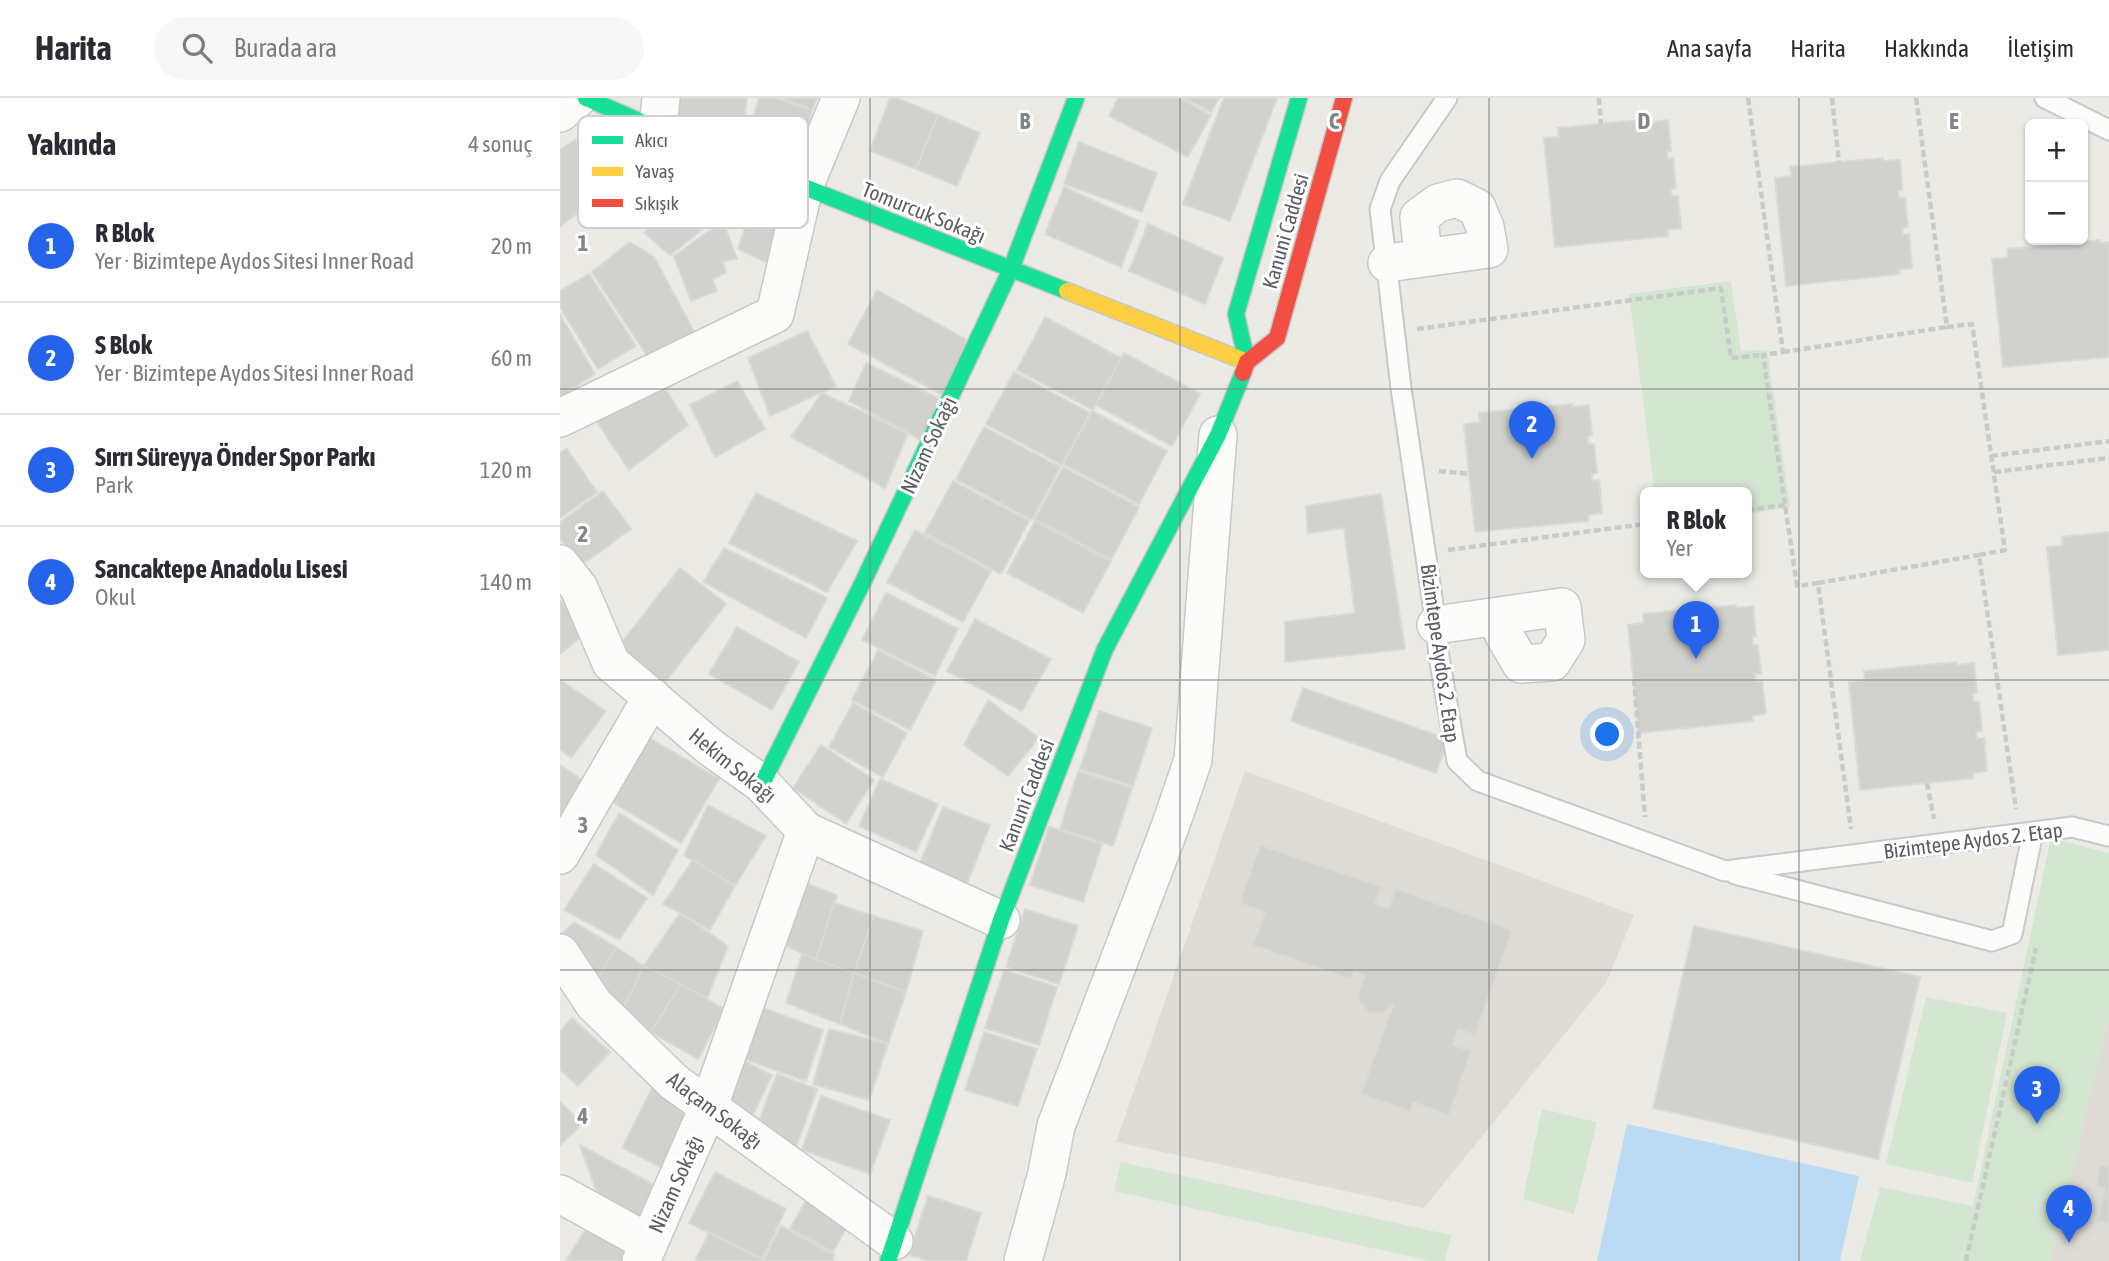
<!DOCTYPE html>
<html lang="tr">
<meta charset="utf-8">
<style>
body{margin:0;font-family:"Asap Condensed",sans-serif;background:#f7f7f7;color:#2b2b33}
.controls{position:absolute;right:21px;top:21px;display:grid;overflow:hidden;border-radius:10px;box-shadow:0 2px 5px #0004}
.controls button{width:63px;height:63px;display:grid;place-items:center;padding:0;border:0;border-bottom:2px solid #e1e1e2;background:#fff;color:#2b2b33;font:35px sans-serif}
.you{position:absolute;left:1048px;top:637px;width:24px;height:24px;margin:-18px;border:5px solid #fff;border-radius:50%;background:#1a73e8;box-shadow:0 0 0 10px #1a73e833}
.badge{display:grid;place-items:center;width:46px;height:46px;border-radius:50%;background:#2563eb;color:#fff;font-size:23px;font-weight:700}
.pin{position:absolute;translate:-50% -58px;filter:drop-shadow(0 2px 4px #0008)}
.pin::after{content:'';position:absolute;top:37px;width:24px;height:21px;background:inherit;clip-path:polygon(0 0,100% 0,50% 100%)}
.popup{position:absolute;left:1080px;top:389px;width:112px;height:91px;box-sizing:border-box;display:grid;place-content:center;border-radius:10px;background:#fff;filter:drop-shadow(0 2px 5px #0005);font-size:23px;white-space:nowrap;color:#7c7c81}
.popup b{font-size:26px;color:#2b2b33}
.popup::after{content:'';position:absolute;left:50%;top:100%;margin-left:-14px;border:14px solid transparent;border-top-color:#fff}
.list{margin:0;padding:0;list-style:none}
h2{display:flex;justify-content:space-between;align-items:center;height:91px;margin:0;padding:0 28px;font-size:30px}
h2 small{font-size:23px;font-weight:400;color:#7c7c81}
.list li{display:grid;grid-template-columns:46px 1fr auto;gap:21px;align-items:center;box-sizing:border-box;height:112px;padding:0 28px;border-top:2px solid #e1e1e2}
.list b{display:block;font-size:26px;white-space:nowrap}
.list p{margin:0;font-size:23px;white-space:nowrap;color:#7c7c81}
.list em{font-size:23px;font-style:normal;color:#7c7c81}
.icon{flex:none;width:38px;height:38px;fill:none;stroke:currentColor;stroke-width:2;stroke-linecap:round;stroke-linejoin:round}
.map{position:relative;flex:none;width:1549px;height:1163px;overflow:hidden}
header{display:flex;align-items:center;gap:42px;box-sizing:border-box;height:98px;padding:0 35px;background:#fff;border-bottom:2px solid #e1e1e2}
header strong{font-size:33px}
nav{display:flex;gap:38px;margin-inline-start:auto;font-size:24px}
.search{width:490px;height:63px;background:#f7f7f7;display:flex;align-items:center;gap:18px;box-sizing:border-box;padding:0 24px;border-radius:38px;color:#7c7c81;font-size:26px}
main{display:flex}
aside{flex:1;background:#fff}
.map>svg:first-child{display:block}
</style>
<header>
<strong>Harita</strong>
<div class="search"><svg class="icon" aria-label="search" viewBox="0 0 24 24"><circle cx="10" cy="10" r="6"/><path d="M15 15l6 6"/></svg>Burada ara</div>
<nav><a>Ana sayfa</a><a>Harita</a><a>Hakkında</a><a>İletişim</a></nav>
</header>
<main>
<aside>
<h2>Yakında<small>4 sonuç</small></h2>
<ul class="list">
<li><span class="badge">1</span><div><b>R Blok</b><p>Yer · Bizimtepe Aydos Sitesi Inner Road</p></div><em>20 m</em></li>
<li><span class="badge">2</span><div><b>S Blok</b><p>Yer · Bizimtepe Aydos Sitesi Inner Road</p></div><em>60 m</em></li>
<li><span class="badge">3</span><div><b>Sırrı Süreyya Önder Spor Parkı</b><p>Park</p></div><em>120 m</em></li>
<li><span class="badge">4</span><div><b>Sancaktepe Anadolu Lisesi</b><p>Okul</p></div><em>140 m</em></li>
</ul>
</aside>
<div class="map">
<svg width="1549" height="1163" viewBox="0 0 1549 1163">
<rect width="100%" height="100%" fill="#ebeae5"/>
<g fill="#dedcd5">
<path d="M685,673L1074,817L1046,885L864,1110L556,1044Z"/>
<path d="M1549,916V1163H1491L1497,1137Z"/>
</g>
<g fill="#d4e6d1">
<path d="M1171,183L1181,253L1207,252L1230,409L1187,416V395H1095L1069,196Z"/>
<path d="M1491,740L1549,755V916L1491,1163H1401L1407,1134L1400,1163H1300L1320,1089L1413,1108Z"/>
<path d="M1366,899L1447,915L1412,1085L1326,1066Z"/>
<path d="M982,1011L1037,1024L1014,1116L963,1101Z"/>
<path d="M561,1064L891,1137L885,1163H871L554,1093Z"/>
</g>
<path fill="#bbdbf4" d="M1067,1026L1299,1078L1280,1163H1037Z"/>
<g fill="#d1d1ce" stroke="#dad9d4" stroke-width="2">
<path d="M118,0H187L183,34L115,27Z"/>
<path d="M199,0H215L252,12L238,65L184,48Z"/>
<path d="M223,0H257L252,12Z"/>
<path d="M330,0H337L378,17L356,71L310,53Z"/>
<path d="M558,0H619L651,17L628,59L549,18Z"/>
<path d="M624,0H659L651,14Z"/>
<path d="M664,0H717L670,123L623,106Z"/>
<path d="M378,17L420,35L397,88L356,71Z"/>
<path d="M1091,21L1092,24L1108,22L1111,53H1107L1108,61L1113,60L1116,90L1111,91L1112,98H1118L1121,130L1108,132V138L995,149L984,40L999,39L998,30Z"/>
<path d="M16,41L46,95L0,128V52Z"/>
<path d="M519,44L597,75L582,114L504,86Z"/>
<path d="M1323,60V63L1340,62L1342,92H1338L1339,100H1345L1348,129L1342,130L1343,137L1349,136L1352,170L1339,171L1340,176L1226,188L1215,80L1231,78L1230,69Z"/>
<path d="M127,84L163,115L110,157L84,135Z"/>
<path d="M504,89L579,123L561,169L485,136Z"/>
<path d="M192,108L226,121L212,167L178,151Z"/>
<path d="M163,123L177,161L163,163L166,175L152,181L157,193L131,203L114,158Z"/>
<path d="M588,126L663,160L645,206L569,173Z"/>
<path d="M1540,142V145L1549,144V259L1443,269L1432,161L1448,160L1447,151Z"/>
<path d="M70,144L94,159L137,239L88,259L32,174Z"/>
<path d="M29,176L76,248L38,271L0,209V193Z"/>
<path d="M317,192L407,242L383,297L288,246Z"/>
<path d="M0,217L35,276L0,299Z"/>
<path d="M485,219L561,260L533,312L457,272Z"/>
<path d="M247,233L276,288L210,318L188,260Z"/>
<path d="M564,255L640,296L612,348L536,307Z"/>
<path d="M306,265L380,301L361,342L289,303Z"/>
<path d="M454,274L530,315L502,367L426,326Z"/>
<path d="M99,281L128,327L69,372L37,324Z"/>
<path d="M177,283L205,331L155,359L130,307Z"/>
<path d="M262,295L348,335L325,390L231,339Z"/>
<path d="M1012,306V309L1029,307L1032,337L1028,338V346H1034L1037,375L1032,376V383L1039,382L1042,415L1028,417V423L915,434L904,326L920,324L919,315Z"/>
<path d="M532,313L607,353L579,406L503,366Z"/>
<path d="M424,329L500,369L472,422L396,381Z"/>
<path d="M7,351L37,394L0,420V355Z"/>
<path d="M503,369L579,409L551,462L475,421Z"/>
<path d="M393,383L469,423L441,476L365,435Z"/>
<path d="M43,393L71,431L20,468L0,440V424Z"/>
<path d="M196,395L297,443L267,494L169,445Z"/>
<path d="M821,396L845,551L725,564V524L795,515L784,430L748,435L746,408Z"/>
<path d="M475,423L551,463L523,515L447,475Z"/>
<path d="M355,432L431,473L403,524L327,484Z"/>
<path d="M1549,434V552L1498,557L1487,449L1503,448L1502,439Z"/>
<path d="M164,450L267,500L246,540L143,484Z"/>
<path d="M120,470L166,506L102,588L56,552Z"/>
<path d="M326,495L398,531L375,578L302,542Z"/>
<path d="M0,502L27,534L0,556Z"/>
<path d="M1176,507V510L1193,508L1196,538L1192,539L1193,547H1198L1201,576H1195L1196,584L1202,583L1206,616L1192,618L1193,623L1079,635L1068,527L1084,525L1083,516Z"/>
<path d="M415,521L491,561L462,613L387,573Z"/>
<path d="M177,529L239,564L212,612L149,576Z"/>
<path d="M318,552L376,582L350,632L292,602Z"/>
<path d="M1397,564V567L1414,565L1417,595L1413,596V604H1419L1422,633L1416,634L1417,641L1424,640L1427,673L1413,675L1414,680L1300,692L1289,584L1305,582L1304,573Z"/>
<path d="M0,582L46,613L11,660L0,651Z"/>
<path d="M743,590L888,641L876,675L731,623Z"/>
<path d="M428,602L479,640L448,678L404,647Z"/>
<path d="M293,605L347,635L323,679L269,649Z"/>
<path d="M539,613L592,630L573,688L520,671Z"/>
<path d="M86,638L159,681L121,745L49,702Z"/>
<path d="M261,647L314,682L286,725L233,690Z"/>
<path d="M0,667L25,684L0,720Z"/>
<path d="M518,673L572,690L553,748L500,731Z"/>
<path d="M320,681L378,706L356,754L299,728Z"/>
<path d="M148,707L206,738L175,788L124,757Z"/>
<path d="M383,709L430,727L406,788L358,770Z"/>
<path d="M59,715L118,752L93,797L36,757Z"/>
<path d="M489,729L542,746L523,804L470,787Z"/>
<path d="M700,747L821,789L815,806L829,811L835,791L952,832L915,937L898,931L893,947L911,953L889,1017L853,1004L850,1013L801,996L833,908L821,915L809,914L800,905L798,896L805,877L794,873L791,881L693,847L705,814L680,805Z"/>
<path d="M133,762L175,788L150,832L103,806Z"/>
<path d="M34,766L87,800L59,842L4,812Z"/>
<path d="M235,781L277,797L256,862L211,841Z"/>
<path d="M274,805L314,818L294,875L256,862Z"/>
<path d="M465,811L518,828L499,886L446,869Z"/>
<path d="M120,815L168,848L147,901L84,868Z"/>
<path d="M314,818L363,833L346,894L294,875Z"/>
<path d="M14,824L56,849L35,886L0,838Z"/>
<path d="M1134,828L1360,879L1318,1061L1093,1010Z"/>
<path d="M56,849L84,868L60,917L35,886Z"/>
<path d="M242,856L294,875L280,926L226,905Z"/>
<path d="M84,868L121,886L91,934L60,917Z"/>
<path d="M444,872L497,889L479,947L425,930Z"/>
<path d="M294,875L346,894L328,946L280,926Z"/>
<path d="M121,886L164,911L138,961L91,934Z"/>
<path d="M195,907L263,932L246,983L179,959Z"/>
<path d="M12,920L50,954L18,988L0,972V934Z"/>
<path d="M269,931L328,946L309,1002L253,986Z"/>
<path d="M424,934L477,951L458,1008L405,992Z"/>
<path d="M179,961L212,977L193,1017L160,1001Z"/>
<path d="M217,976L257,991L234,1055L193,1039Z"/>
<path d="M92,990L133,1012L104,1071L62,1050Z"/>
<path d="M261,998L330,1022L310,1076L242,1052Z"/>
<path d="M0,1004L22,1026L0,1047Z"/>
<path d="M20,1047L105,1093L86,1130L40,1103Z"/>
<path d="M1540,1067L1549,1069V1125L1538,1123L1545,1091L1536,1088Z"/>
<path d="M155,1074L226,1111L202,1161L129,1125Z"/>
<path d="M251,1093L294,1116L273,1154L230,1131Z"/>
<path d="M368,1098L421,1115L406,1163H369L349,1157Z"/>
<path d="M221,1128L275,1157L272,1163H203Z"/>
<path d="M27,1129L71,1155L67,1163H6Z"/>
<path d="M149,1135L202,1161L201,1163H135Z"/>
</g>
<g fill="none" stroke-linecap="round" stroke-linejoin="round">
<g stroke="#c7c8c7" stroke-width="23">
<g id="lane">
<path d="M887,0L830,83L820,111L841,290L876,527L879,559L897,663L918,683L1165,773L1512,729L1549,738"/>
<path d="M1485,0L1549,32"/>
<path d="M1175,776L1432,843L1452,836L1473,734"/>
</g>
</g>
<g stroke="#c7c8c7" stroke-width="40">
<g id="street">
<path d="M0,15L18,0"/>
<path d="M98,33L101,0"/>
<path d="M827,165L929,151L925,129L917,110L897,100L878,105L859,119L862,148"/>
<path d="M0,320L215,216L244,89L281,0"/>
<path d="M0,466L19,490L51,565L150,649L202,686L246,733L441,822"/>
<path d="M876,527L1002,509L1006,542L992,564L961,566L943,535"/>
<path d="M0,757L92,599"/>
<path d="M0,855L34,906L114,984L334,1143"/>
<path d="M0,1096L89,1145"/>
<path d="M81,1163L149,1008L246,733"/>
<path d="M463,1163L487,1075L496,1028L610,729L633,662L658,337"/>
</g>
</g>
<g stroke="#c6c6c6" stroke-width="19">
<g id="fast">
<path d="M26,0L171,63L244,89L507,193"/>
<path d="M687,264L676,216L739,0"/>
<path d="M202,686L303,484L451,171L516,0"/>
<path d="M328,1163L441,822L545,551L658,337L683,275"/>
</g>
</g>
<g stroke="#c6c6c6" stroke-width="19">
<path id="slow" d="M507,193L687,264"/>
</g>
<g stroke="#c6c6c6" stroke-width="19">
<path id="jam" d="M683,275L687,264L717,240L784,0"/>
</g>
<g stroke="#c7ccc9" stroke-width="4.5" stroke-dasharray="7 3.5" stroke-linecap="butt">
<path d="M1039,0L1041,26"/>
<path d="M1188,0L1223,254L1203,257L1237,488L1258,485L1291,731"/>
<path d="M1272,0L1279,64"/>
<path d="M1356,0L1387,229L1412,226L1445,452L1419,457L1456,711"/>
<path d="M857,231L1161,190L1171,260L1203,257"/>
<path d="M1223,254L1387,229"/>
<path d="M1431,358L1549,343"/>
<path d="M879,373L909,376"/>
<path d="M1434,374L1549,360"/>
<path d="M1187,412L1225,407"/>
<path d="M888,452L1085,426"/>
<path d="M1258,485L1419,457"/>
<path d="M1074,581L1085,719"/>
<path d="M1367,685L1374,721"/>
<path d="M1406,1163L1476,850"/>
</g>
<use href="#lane" stroke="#fcfcfb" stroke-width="19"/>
<use href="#street" stroke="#fcfcfb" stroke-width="37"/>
<use href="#fast" stroke="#16e098" stroke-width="16"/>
<use href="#slow" stroke="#ffcf43" stroke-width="16"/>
<use href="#jam" stroke="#f24e42" stroke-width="16"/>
</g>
<path fill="none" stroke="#838687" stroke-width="2" stroke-opacity="0.55" d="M310,0V1163M620,0V1163M929,0V1163M1239,0V1163M0,291H1549M0,582H1549M0,872H1549"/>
<g text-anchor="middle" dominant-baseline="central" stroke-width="6" stroke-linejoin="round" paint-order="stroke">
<g font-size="21" fill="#5b5f63" stroke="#fff">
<text transform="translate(364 114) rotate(22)">Tomurcuk Sokağı</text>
<text transform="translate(725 133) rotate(-74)">Kanuni Caddesi</text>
<text transform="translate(368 347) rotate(-65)">Nizam Sokağı</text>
<text transform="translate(881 555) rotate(82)">Bizimtepe Aydos 2. Etap</text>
<text transform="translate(173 667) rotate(39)">Hekim Sokağı</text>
<text transform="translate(466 697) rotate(-69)">Kanuni Caddesi</text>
<text transform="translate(1413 742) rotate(-7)">Bizimtepe Aydos 2. Etap</text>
<text transform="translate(155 1012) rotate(37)">Alaçam Sokağı</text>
<text transform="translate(115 1086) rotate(-66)">Nizam Sokağı</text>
</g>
</g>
<rect x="18" y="18" width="230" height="112" rx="10" fill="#fff" stroke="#cecfd0" stroke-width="2"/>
<rect x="32" y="38" width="31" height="8" fill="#16e098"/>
<rect x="32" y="69" width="31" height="9" fill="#ffcf43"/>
<rect x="32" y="101" width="31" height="8" fill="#f24e42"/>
<g font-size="19" fill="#5b5f63">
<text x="75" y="49">Akıcı</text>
<text x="75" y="80">Yavaş</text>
<text x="75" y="112">Sıkışık</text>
</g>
<g font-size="23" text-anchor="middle" font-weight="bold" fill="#838687" stroke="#fff" stroke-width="6" stroke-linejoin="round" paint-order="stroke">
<text x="465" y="31">B</text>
<text x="774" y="31">C</text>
<text x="1084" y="31">D</text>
<text x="1394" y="31">E</text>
<text x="23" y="153">1</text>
<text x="23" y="444">2</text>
<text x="23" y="735">3</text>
<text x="23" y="1026">4</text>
</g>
</svg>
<div class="controls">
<button>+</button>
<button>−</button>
</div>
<div class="you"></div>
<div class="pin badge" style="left:1136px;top:561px">1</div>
<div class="popup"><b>R Blok</b>Yer</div>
<div class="pin badge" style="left:972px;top:361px">2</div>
<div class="pin badge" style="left:1477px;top:1026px">3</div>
<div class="pin badge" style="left:1509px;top:1145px">4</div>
</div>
</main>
